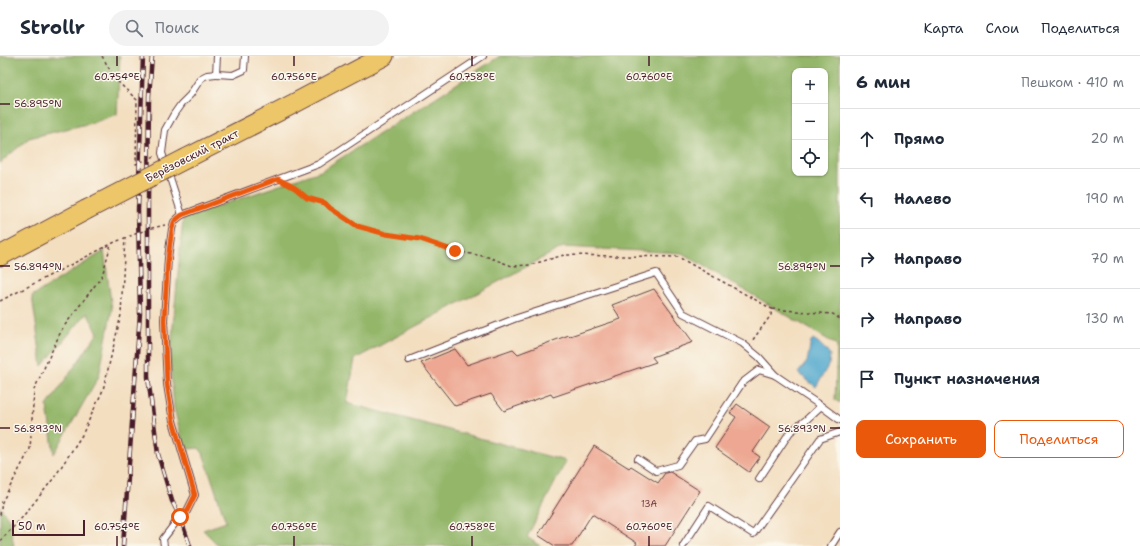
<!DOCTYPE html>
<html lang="ru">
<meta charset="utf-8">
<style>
body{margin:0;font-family:"Shantell Sans",sans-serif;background:#f2f2f3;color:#1f2937}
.controls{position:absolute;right:12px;top:12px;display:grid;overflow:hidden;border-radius:8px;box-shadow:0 1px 3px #0004}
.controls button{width:36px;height:36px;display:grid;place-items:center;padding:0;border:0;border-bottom:1px solid #e0e1e3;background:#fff;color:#1f2937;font:20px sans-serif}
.scale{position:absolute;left:12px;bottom:10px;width:73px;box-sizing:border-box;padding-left:4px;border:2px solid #4a1f2b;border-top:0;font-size:11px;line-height:14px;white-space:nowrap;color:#4a1f2b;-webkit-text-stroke:3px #fbf7ec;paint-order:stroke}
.stop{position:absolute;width:12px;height:12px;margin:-9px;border:3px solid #ea580c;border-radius:50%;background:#fff}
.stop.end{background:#ea580c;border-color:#fff;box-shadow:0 1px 4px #0008}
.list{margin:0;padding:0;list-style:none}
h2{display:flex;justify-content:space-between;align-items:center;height:52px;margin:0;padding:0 16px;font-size:17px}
h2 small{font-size:13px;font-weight:400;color:#747a83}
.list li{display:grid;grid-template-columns:26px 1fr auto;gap:12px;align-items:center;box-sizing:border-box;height:60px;padding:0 16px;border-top:1px solid #e0e1e3}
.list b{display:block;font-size:15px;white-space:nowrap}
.list em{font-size:13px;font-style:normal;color:#747a83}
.actions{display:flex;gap:8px;padding:12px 16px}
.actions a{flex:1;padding:9px 0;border:1px solid #ea580c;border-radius:8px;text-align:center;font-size:14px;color:#ea580c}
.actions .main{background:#ea580c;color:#fff}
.icon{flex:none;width:22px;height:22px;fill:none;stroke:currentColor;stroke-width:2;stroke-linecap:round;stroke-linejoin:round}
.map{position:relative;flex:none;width:840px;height:490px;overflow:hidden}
header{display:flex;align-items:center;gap:24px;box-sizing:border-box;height:56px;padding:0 20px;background:#fff;border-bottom:1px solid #e0e1e3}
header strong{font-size:19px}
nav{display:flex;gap:22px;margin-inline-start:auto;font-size:14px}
.search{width:280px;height:36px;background:#f2f2f3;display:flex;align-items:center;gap:10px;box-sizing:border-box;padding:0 14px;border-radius:22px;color:#747a83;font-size:15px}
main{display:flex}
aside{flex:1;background:#fff}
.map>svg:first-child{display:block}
</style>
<header>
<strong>Strollr</strong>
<div class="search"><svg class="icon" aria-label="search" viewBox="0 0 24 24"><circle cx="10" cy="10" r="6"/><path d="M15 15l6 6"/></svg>Поиск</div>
<nav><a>Карта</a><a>Слои</a><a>Поделиться</a></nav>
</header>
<main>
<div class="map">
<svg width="840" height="490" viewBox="0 0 840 490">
<rect width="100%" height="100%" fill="#fbf7ec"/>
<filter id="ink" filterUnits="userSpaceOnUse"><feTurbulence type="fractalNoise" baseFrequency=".025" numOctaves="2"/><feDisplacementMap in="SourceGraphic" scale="8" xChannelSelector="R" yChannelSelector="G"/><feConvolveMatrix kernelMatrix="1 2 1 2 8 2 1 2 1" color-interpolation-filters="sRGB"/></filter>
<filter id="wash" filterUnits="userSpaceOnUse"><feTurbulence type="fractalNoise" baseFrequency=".012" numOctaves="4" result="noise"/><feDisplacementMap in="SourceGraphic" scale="16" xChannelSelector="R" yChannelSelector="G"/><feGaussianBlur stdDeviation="0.9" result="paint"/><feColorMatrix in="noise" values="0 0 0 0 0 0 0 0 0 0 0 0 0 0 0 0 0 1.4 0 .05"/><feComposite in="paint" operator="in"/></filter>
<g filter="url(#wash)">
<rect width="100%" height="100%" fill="#f3dec0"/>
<g fill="#93b669" stroke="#6e6a4a" fill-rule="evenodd">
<path d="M0,0H120L117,58L95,66L29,82L0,107Z"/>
<path d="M500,0H840V347L835,344L837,289L682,197L563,191L355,303L347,347L566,405L527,481L540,490H219L203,474L226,466L203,397L199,392L188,393L183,387L174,352L170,303L183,162L321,115ZM795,15H825V117H795Z"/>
<path d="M104,195L112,253L99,320L54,398L47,350L98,277L87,257L42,310L32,240Z"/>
<path d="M0,451L9,463L14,490H0Z"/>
</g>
<path fill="#51a8cd" stroke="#4e647c" d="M813,283L819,287L830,298L829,308L816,331L798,317L807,306L811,285Z"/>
<g id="blocks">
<g fill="#eda792">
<path d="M654,233L693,286L652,301L656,306L553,341L551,338L504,355L491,338L455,350L421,307L455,293L467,309L513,293L518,298L569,279L570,280L621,263L612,249Z"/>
<path d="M737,348L770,371L753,396L760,401L749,416L715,392L736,361L730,357Z"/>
<path d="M594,390L629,412L631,410L658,427L665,417L670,416L700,435L665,490H635L637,487L592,458L572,490H555L538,479Z"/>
</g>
</g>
</g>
<g filter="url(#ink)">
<use href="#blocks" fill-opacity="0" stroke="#633c41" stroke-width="1"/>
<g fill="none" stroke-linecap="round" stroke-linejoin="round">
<g stroke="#633c41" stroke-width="8">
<g id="lane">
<path d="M217,0L216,18L233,19L244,14L245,0"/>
<path d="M182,159L162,97L165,74L174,58L181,48L190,39L201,22L207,19L216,18"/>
<path d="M409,304L514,263L656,217L683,257L742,287L759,301L775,319"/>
<path d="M638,403L656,415L678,409L695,385L705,383L742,327L759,314L775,319L821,350"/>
<path d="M759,423L790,376L806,364L821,350L840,364"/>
<path d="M164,490L163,483L180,461L187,455L195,439L173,365L167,328L164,264L168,202L172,173L174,166L178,162L182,159L319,108L483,0"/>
<path d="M683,490L709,450L753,478L820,383L840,376"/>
<path d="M831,490L840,476"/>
</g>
</g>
<g stroke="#633c41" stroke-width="21">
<g id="primary">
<path d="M187,102L293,48L384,0"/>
<path d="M0,200L86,154"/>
</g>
</g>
<g stroke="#633c41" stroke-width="1.5" stroke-dasharray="3 3" stroke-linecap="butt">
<path d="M102,0L115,23L137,44L136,108L155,100"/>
<path d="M287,128L295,132L307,142L325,147L330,152L357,170L386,178L420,183L455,195L488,201L512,210L530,209L564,199L678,201L772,253L771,259L752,285"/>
<path d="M0,245L115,186L148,173L165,169"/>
<path d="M772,253L833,258L840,263"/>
<path d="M0,459L2,446L30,393L34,334L62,273L102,220L111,188"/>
<path d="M0,485L20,464L54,422L82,379L103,334L121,259L125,181"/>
</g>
<use href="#lane" stroke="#fff" stroke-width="6"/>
<use href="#primary" stroke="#ecc669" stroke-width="19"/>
<g stroke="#4a1f2b" stroke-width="4.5">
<g id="rail">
<path d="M152,0L149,40L148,146V321L158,398L172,445L180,461L190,490"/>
<path d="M123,490L140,257L138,154L143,0"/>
</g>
</g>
<use href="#rail" stroke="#fbf7ec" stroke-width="3" stroke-dasharray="9" stroke-linecap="butt"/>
<g stroke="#633c41" stroke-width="21" stroke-linecap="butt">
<path id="primary-bridge" d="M86,154L187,102"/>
</g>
<use href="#primary-bridge" stroke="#ecc669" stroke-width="19"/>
</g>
</g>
<g fill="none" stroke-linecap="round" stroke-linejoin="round" filter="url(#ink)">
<path stroke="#ea580c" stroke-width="5" d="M180,461L187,455L195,439L173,365L167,328L164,264L168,202L172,173L174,166L178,162L182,159L278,123L295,132L307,142L325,147L330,152L357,170L386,178L420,183L455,195"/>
</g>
<path fill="none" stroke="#4a1f2b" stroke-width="1.5" d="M117,0V10M294,0V10M472,0V10M649,0V10M0,48H10M0,210H10M830,210H840M0,372H10M830,372H840M117,480V490M294,480V490M472,480V490M649,480V490"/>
<g text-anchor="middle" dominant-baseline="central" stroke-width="3" stroke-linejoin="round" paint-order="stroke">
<g font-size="9" fill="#734145">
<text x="649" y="448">13А</text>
</g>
<g font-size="11" fill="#4a1f2b" stroke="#fbf7ec">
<text transform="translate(192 100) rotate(-27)">Берёзовский тракт</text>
</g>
</g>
<g font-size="10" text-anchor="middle" fill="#4a1f2b" stroke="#fbf7ec" stroke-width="3" stroke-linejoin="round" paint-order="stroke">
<text x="117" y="24">60.754°E</text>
<text x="294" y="24">60.756°E</text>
<text x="472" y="24">60.758°E</text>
<text x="649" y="24">60.760°E</text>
<text x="38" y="51">56.895°N</text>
<text x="38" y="214">56.894°N</text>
<text x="802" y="214">56.894°N</text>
<text x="38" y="376">56.893°N</text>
<text x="802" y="376">56.893°N</text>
<text x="117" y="474">60.754°E</text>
<text x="294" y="474">60.756°E</text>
<text x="472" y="474">60.758°E</text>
<text x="649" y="474">60.760°E</text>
</g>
</svg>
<div class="controls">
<button>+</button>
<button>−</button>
<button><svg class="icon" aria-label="locate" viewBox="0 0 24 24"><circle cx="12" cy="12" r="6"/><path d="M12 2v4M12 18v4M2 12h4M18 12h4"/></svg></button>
</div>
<div class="scale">50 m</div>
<div class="stop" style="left:180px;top:461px"></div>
<div class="stop end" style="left:455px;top:195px"></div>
</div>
<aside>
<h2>6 мин<small>Пешком · 410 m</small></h2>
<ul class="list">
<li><svg class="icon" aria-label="ahead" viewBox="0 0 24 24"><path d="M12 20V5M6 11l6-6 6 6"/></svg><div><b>Прямо</b></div><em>20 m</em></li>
<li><svg class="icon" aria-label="left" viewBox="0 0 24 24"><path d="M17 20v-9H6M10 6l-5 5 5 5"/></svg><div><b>Налево</b></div><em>190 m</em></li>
<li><svg class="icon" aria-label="right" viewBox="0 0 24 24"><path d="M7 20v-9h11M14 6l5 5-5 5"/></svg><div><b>Направо</b></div><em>70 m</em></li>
<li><svg class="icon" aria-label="right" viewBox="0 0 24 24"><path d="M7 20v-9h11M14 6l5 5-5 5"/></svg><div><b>Направо</b></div><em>130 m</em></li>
<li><svg class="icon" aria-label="arrive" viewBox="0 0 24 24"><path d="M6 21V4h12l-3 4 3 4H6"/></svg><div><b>Пункт назначения</b></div></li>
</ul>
<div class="actions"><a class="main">Сохранить</a><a>Поделиться</a></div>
</aside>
</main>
